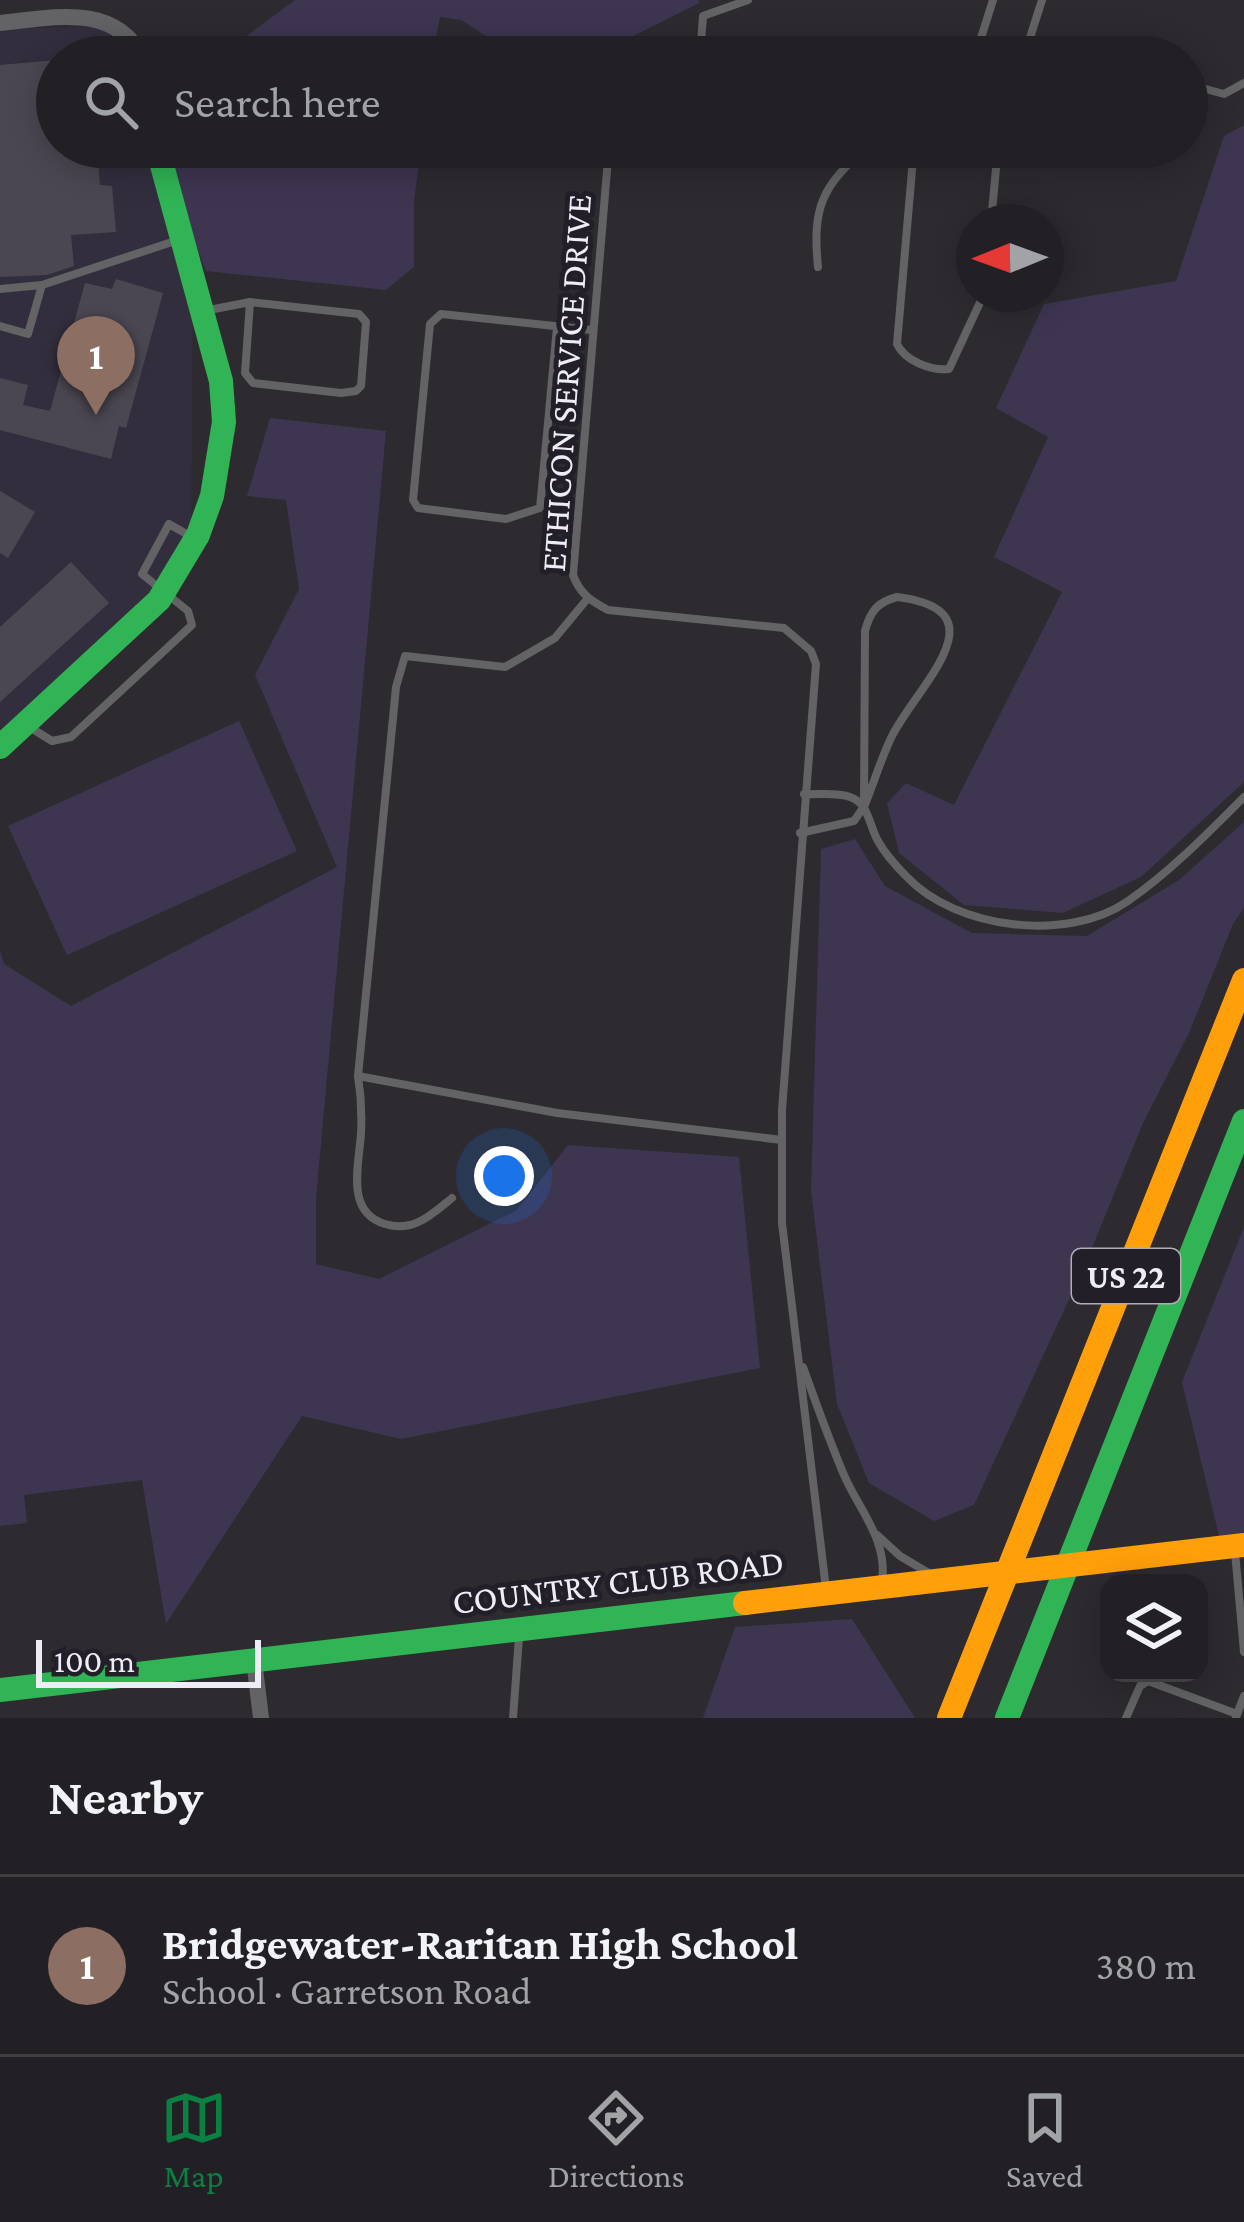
<!DOCTYPE html>
<meta charset="utf-8">
<style>
body{margin:0;font-family:"Crimson Pro",serif;background:#2a282c;color:#f1f3f6}
.controls{position:absolute;right:36px;bottom:36px;display:grid;overflow:hidden;border-radius:24px;box-shadow:0 6px 30px #0003}
.controls button{width:108px;height:108px;display:grid;place-items:center;padding:0;border:0;border-bottom:3px solid #3f3e41;background:#222024;color:#f1f3f6;font:60px sans-serif}
.compass{position:absolute;left:956px;top:204px;width:108px;height:108px;border-radius:50%;background:#222024;box-shadow:0 6px 30px #0003;rotate:269deg}
.scale{position:absolute;left:36px;bottom:30px;width:225px;box-sizing:border-box;padding-left:12px;border:6px solid #eeecf4;border-top:0;font-size:33px;line-height:42px;white-space:nowrap;color:#eeecf4;-webkit-text-stroke:9px #221f29;paint-order:stroke}
.you{position:absolute;left:504px;top:1176px;width:42px;height:42px;margin:-30px;border:9px solid #fff;border-radius:50%;background:#1a73e8;box-shadow:0 0 0 18px #1a73e833}
.badge{display:grid;place-items:center;width:78px;height:78px;border-radius:50%;background:#0b8043;color:#fff;font-size:39px;font-weight:700}
.pin{position:absolute;translate:-50% -99px;filter:drop-shadow(0 3px 6px #0008)}
.pin::after{content:'';position:absolute;top:63px;width:42px;height:36px;background:inherit;clip-path:polygon(0 0,100% 0,50% 100%)}
.list{margin:0;padding:0;list-style:none}
h2{display:flex;justify-content:space-between;align-items:center;height:156px;margin:0;padding:0 48px;font-size:51px}
h2 small{font-size:39px;font-weight:400;color:#a2a3a6}
.list li{display:grid;grid-template-columns:78px 1fr auto;gap:36px;align-items:center;box-sizing:border-box;height:180px;padding:0 48px;border-top:3px solid #3f3e41}
.list b{display:block;font-size:45px;white-space:nowrap}
.list p{margin:0;font-size:39px;white-space:nowrap;color:#a2a3a6}
.list em{font-size:39px;font-style:normal;color:#a2a3a6}
.icon{flex:none;width:66px;height:66px;fill:none;stroke:currentColor;stroke-width:2;stroke-linecap:round;stroke-linejoin:round}
.map{position:relative;flex:none;width:1244px;height:1718px;overflow:hidden}
.search{position:absolute;background:#222024;box-shadow:0 6px 30px #0003;left:36px;right:36px;top:36px;height:132px;display:flex;align-items:center;gap:30px;box-sizing:border-box;padding:0 42px;border-radius:66px;color:#a2a3a6;font-size:45px}
.sheet{height:336px;background:#222024}
nav{display:flex;justify-content:space-around;align-items:center;box-sizing:border-box;height:168px;border-top:3px solid #3f3e41;background:#222024;font-size:33px;color:#a2a3a6}
nav a{display:grid;justify-items:center;gap:6px}
nav .on{color:#0b8043}
.map>svg:first-child{display:block}
</style>
<div class="map">
<svg width="1244" height="1718" viewBox="0 0 1244 1718">
<rect width="100%" height="100%" fill="#2d2b30"/>
<path fill="#332e3e" d="M115,26L124,57H57V147H152L193,282L191,548L25,723L0,738V29Z"/>
<g fill="#3e3551">
<path d="M295,0H699V3L631,37L505,48L461,20L440,17L432,57H190L248,35Z"/>
<path d="M1244,125V782L1141,877L1063,913L964,905L899,853L887,803L906,783L954,805L1062,592L994,557L1048,437L996,408L1044,304L1176,281L1224,136Z"/>
<path d="M168,147H421L414,202V267L386,290L206,271L178,200Z"/>
<path d="M270,418L386,431L316,1198V1264L379,1279L517,1210L568,1145L739,1157L760,1368L401,1439L302,1416L166,1624L142,1480L24,1495L27,1523L0,1526V950L4,964L71,1006L337,867L255,675L299,589L286,500L247,496Z"/>
<path d="M239,721L297,851L67,955L8,826Z"/>
<path d="M1244,822V908L1233,924L1189,1033L1143,1123L1085,1265L974,1505L934,1521L869,1483L837,1404L811,1191L821,849L855,839L885,886L972,933L1087,936L1179,880Z"/>
<path d="M1244,1227V1541L1221,1544L1182,1382Z"/>
<path d="M852,1619L915,1718H703L735,1627Z"/>
</g>
<g fill="#4b4752">
<path d="M57,60V147H97L100,185L112,186L116,232L71,235L74,266L47,275L0,277V65Z"/>
<path d="M116,279L163,293L126,428L119,426L111,459L0,430V378L28,385L23,405L50,411L85,283L112,289Z"/>
<path d="M0,491L35,512L8,558L0,553Z"/>
<path d="M71,562L109,603L0,702V627Z"/>
</g>
<g fill="none" stroke-linecap="round" stroke-linejoin="round">
<g stroke="#636265" stroke-width="8">
<path d="M700,57L703,16L748,0"/>
<path d="M975,57L993,0"/>
<path d="M1028,57V44L1042,0"/>
<path d="M1187,84L1224,94L1244,83"/>
<path d="M609,147L573,575C580,594 591,601 608,610L784,628L811,651L816,664L782,1110V1223L826,1589"/>
<path d="M914,147L897,344C905,361 931,371 949,369L984,294"/>
<path d="M991,222L998,147"/>
<path d="M818,267C812,207 822,185 868,147"/>
<path d="M0,289L42,285L178,240"/>
<path d="M204,311L250,302L359,314L366,322L361,386L356,391L341,393L253,383L245,373L250,302"/>
<path d="M0,326L28,334L42,285"/>
<path d="M557,327L540,508L506,519L418,508L413,500L430,324L441,314L592,330"/>
<path d="M897,597C1005,610 917,686 892,736C881,758 874,783 864,807L865,631C870,612 877,602 897,597Z"/>
<path d="M31,728L52,741L71,737L192,625L188,611L142,574L169,524L190,536"/>
<path d="M804,794C817,795 837,792 850,797C869,803 869,826 878,841C885,854 897,867 907,877C956,929 1068,943 1128,901C1170,872 1208,833 1244,797"/>
<path d="M800,833L854,821L863,808"/>
<path d="M358,1076L557,1113L782,1140"/>
<path d="M452,1198C431,1215 413,1233 385,1224C345,1212 359,1166 361,1133C362,1114 361,1095 358,1076L396,687L405,656L505,667L555,638L588,598"/>
<path d="M803,1367C816,1403 829,1440 844,1475C859,1510 888,1540 882,1581"/>
<path d="M877,1535L900,1556L932,1575"/>
<path d="M1235,1552L1244,1652"/>
<path d="M1236,1717L1244,1696"/>
<path d="M513,1718L519,1637"/>
<path d="M1126,1718L1140,1686L1148,1681L1237,1714"/>
</g>
<g stroke="#636265" stroke-width="16">
<path d="M0,23C51,18 114,2 142,57"/>
<path d="M254,1660L261,1718"/>
</g>
<g stroke="#30b455" stroke-width="24">
<path d="M0,747L159,600L198,535L212,496L224,422L221,381L157,147"/>
<path d="M0,1690L745,1603"/>
<path d="M1007,1718L1244,1121"/>
</g>
<g stroke="#ff9f0a" stroke-width="24">
<path d="M745,1603L1244,1545"/>
<path d="M949,1718L1244,980"/>
</g>
</g>
<g text-anchor="middle" dominant-baseline="central" stroke-width="10" stroke-linejoin="round" paint-order="stroke">
<rect fill="#221f29" stroke="#b1aeb7" stroke-width="3" x="1072" y="1249" width="108" height="54" rx="9"/>
<g font-size="33" font-weight="bold" fill="#eeecf4">
<text x="1126" y="1276">US 22</text>
</g>
<g font-size="36" fill="#eeecf4" stroke="#221f29">
<text transform="translate(566 383) rotate(-86)">ETHICON SERVICE DRIVE</text>
<text transform="translate(618 1582) rotate(-7)">COUNTRY CLUB ROAD</text>
</g>
</g>
</svg>
<div class="controls">
<button><svg class="icon" aria-label="layers" viewBox="0 0 24 24"><path d="M12 4l9 5-9 5-9-5zM3 14l9 5 9-5"/></svg></button>
</div>
<svg class="compass" viewBox="-18 -18 36 36"><path d="M0-13l5 13h-10z" fill="#e53935"/><path d="M0 13l5-13h-10z" fill="#a2a3a6"/></svg>
<div class="scale">100 m</div>
<div class="you"></div>
<div class="pin badge" style="left:96px;top:415px;background:#8d6e63">1</div>
<div class="search"><svg class="icon" aria-label="search" viewBox="0 0 24 24"><circle cx="10" cy="10" r="6"/><path d="M15 15l6 6"/></svg>Search here</div>
</div>
<section class="sheet">
<h2>Nearby<small></small></h2>
<ul class="list">
<li><span class="badge" style="background:#8d6e63">1</span><div><b>Bridgewater-Raritan High School</b><p>School · Garretson Road</p></div><em>380 m</em></li>
</ul>
</section>
<nav>
<a class="on"><svg class="icon" aria-label="map" viewBox="0 0 24 24"><path d="M3 6l6-2 6 2 6-2v14l-6 2-6-2-6 2zM9 4v14M15 6v14"/></svg>Map</a>
<a><svg class="icon" aria-label="directions" viewBox="0 0 24 24"><path d="M12 3l9 9-9 9-9-9zM9 14v-3h6M13 9l2 2-2 2"/></svg>Directions</a>
<a><svg class="icon" aria-label="saved" viewBox="0 0 24 24"><path d="M7 4h10v16l-5-4-5 4z"/></svg>Saved</a>
</nav>
